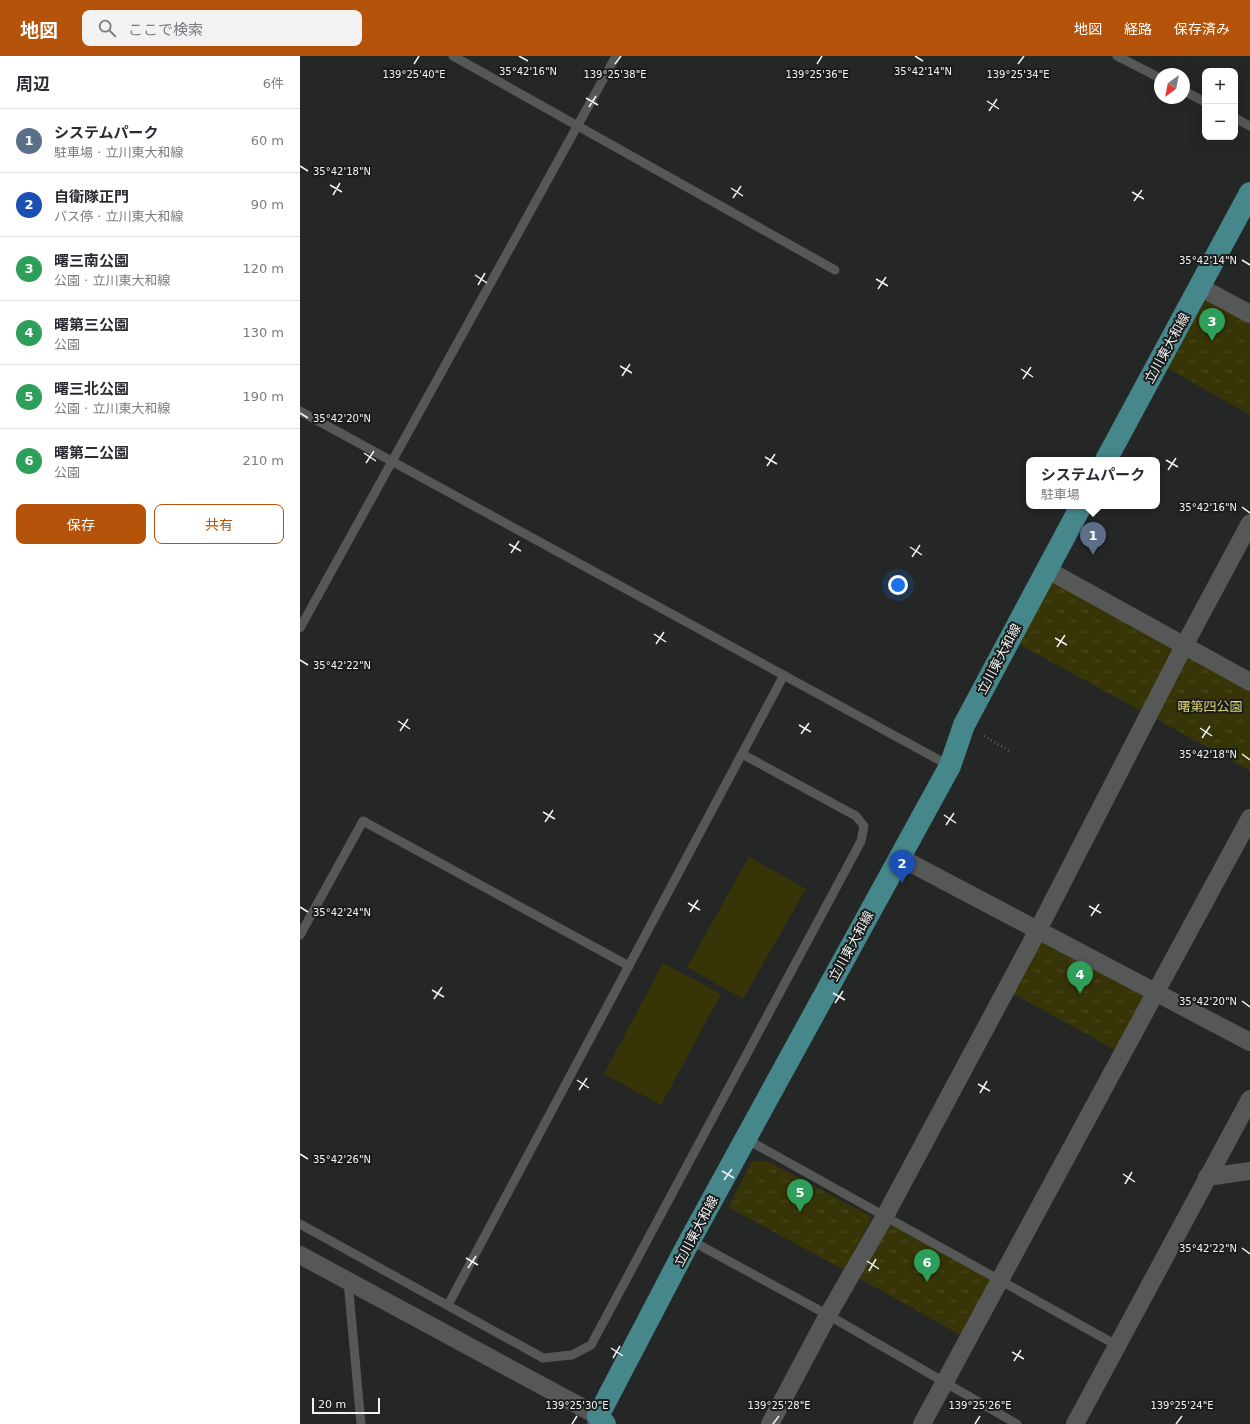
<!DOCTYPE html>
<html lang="ja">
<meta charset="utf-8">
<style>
body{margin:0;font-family:"DejaVu Sans","Noto Sans JP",sans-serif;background:#f2f2f3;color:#2b2b33}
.controls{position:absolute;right:12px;top:12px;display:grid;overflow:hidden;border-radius:8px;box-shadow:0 4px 16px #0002}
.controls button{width:36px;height:36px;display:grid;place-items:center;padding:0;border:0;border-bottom:1px solid #e1e1e2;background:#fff;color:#2b2b33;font:20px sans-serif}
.compass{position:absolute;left:854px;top:12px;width:36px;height:36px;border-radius:50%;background:#fff;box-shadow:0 4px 16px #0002;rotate:212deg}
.scale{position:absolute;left:12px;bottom:10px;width:68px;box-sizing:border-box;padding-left:4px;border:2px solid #f1f3f3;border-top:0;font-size:11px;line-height:14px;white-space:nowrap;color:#f1f3f3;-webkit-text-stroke:3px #1b1d1c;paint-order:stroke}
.you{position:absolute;left:598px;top:529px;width:14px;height:14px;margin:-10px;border:3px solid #fff;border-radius:50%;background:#1a73e8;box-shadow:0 0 0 6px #1a73e833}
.badge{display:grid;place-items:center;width:26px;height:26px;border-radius:50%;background:#b45309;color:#fff;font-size:13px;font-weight:700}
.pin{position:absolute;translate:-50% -33px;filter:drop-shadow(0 1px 2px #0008)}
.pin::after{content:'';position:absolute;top:21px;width:14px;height:12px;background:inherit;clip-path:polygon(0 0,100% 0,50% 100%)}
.popup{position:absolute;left:726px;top:401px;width:134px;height:52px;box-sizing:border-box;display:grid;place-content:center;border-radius:8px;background:#fff;filter:drop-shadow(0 1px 3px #0005);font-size:13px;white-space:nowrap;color:#7c7c81}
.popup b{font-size:15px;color:#2b2b33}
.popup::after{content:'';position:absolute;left:50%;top:100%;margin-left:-8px;border:8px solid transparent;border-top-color:#fff}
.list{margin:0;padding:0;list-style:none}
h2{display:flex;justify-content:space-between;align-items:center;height:52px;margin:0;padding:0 16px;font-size:17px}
h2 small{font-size:13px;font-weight:400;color:#7c7c81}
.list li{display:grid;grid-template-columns:26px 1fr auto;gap:12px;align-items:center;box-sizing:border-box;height:64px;padding:0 16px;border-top:1px solid #e1e1e2}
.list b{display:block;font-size:15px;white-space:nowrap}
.list p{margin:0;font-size:13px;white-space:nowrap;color:#7c7c81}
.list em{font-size:13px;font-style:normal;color:#7c7c81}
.actions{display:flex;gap:8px;padding:12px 16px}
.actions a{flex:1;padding:9px 0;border:1px solid #b45309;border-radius:8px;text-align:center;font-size:14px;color:#b45309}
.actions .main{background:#b45309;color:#fff}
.icon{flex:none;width:22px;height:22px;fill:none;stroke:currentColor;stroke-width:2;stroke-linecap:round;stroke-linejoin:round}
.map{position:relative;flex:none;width:950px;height:1368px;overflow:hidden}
header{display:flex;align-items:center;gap:24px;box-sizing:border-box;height:56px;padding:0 20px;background:#b45309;color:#fff}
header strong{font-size:19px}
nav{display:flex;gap:22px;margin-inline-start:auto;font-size:14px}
.search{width:280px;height:36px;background:#f2f2f3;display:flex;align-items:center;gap:10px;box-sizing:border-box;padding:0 14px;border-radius:8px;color:#7c7c81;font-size:15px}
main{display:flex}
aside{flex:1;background:#fff}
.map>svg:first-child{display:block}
</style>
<header>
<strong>地図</strong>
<div class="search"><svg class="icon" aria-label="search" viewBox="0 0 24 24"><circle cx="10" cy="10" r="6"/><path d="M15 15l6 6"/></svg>ここで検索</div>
<nav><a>地図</a><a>経路</a><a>保存済み</a></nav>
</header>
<main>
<aside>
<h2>周辺<small>6件</small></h2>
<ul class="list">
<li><span class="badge" style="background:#5c6f8a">1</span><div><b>システムパーク</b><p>駐車場 · 立川東大和線</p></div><em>60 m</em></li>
<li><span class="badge" style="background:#1a4fb4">2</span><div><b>自衛隊正門</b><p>バス停 · 立川東大和線</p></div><em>90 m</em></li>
<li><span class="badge" style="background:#2e9e5b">3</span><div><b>曙三南公園</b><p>公園 · 立川東大和線</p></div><em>120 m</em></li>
<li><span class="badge" style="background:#2e9e5b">4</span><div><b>曙第三公園</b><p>公園</p></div><em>130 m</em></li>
<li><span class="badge" style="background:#2e9e5b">5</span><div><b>曙三北公園</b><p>公園 · 立川東大和線</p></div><em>190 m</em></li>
<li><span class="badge" style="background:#2e9e5b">6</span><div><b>曙第二公園</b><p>公園</p></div><em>210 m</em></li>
</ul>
<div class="actions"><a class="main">保存</a><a>共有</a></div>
</aside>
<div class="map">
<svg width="950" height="1368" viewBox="0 0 950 1368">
<defs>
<pattern id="park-tufts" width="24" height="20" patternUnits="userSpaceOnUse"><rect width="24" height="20" fill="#373407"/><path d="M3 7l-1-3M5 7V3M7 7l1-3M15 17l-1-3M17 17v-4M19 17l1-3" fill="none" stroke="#4b481f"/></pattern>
</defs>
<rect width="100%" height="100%" fill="#242726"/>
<g fill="url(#park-tufts)">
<path d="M901,235L950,263V359L860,308Z"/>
<path d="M747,516L881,591L845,657L711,584Z"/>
<path d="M885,593L950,628V715L849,659Z"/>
<path d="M743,881L848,938L817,995L712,937Z"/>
<path d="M452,1105L469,1106L572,1161L544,1214L428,1151Z"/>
<path d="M588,1166L689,1222V1230L662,1280L557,1221Z"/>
</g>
<g fill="#373407">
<path d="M449,801L506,833L443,943L387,911Z"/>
<path d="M363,907L421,938L361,1049L304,1018Z"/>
</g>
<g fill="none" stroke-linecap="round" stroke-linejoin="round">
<path stroke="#626464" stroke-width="2.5" stroke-dasharray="1 3" stroke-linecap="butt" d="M684,680L711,696"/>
<g stroke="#555857" stroke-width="9">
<path d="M153,0L535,214"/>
<path d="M817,0L860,22"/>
<path d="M884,35L905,46"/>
<path d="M935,62L950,70"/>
<path d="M0,355L650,710"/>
<path d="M0,572L316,0"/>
<path d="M0,879L63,765L329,910"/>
<path d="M446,1083L818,1290"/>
<path d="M0,1168L243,1302L272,1299L291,1289L561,785L564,770L556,760L442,698"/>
<path d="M390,1184L528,1259L717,1368"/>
<path d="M48,1225L61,1368"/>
<path d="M148,1249L484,619"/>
</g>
<g stroke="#555857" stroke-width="18">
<path d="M900,231L950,258"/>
<path d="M746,513L950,626"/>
<path d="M599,801L950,986"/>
<path d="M907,1121L950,1115"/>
<path d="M0,1199L298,1360L296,1368"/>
<path d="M470,1368L528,1259L585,1160L738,874L884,590L950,467"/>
<path d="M622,1368L950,762"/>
<path d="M775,1368L950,1043"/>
</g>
<g stroke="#46878c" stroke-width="22">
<path d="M806,404L950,137"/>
<path d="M305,1368L298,1360L390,1184L650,710L664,669L781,450"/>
</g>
</g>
<path fill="none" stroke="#f1f3f3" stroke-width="1.5" d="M219,0L228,5M615,0L623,5M114,8L119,0M315,8L321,0M517,8L522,0M718,8L724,0M286,42L298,49M687,45L699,53M289,51L296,40M689,55L697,43M0,110L8,115M30,129L42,136M431,132L443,140M832,136L844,143M33,139L40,127M433,142L441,130M834,145L842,134M942,204L950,209M175,219L187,227M576,223L588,230M178,229L185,217M578,233L586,221M320,310L332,317M721,313L733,321M322,320L330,308M723,323L731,311M0,357L8,362M64,397L76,405M465,401L477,408M866,404L878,411M66,407L74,395M467,410L475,398M868,414L876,402M942,451L950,457M209,488L221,495M610,491L622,499M211,497L219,485M612,501L620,489M354,578L366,586M755,582L767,589M356,588L364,576M757,591L765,579M0,604L8,609M98,665L110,673M499,669L511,676M900,672L912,680M100,675L108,663M501,678L509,667M902,682L910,670M942,698L950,704M243,756L255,763M644,759L656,767M245,766L253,754M646,769L654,757M388,847L400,854M789,850L801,857M0,851L8,856M390,856L398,844M791,860L799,848M132,934L144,941M533,937L545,944M134,943L142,931M942,945L950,951M535,947L543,935M277,1024L289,1032M678,1028L690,1035M279,1034L287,1022M680,1037L687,1025M0,1098L8,1103M422,1115L434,1122M823,1118L835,1126M424,1124L432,1113M825,1128L832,1116M942,1192L950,1198M166,1202L178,1209M567,1205L579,1213M168,1212L176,1200M569,1215L576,1203M311,1292L323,1300M712,1296L724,1303M313,1302L320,1290M714,1305L721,1294M272,1368L277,1360M473,1368L479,1360M675,1368L680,1360M876,1368L882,1360"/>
<g text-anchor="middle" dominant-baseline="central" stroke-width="4" stroke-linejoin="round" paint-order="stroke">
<g font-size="13" fill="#f1f3f3" stroke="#1b1d1c">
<text transform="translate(867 292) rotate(-61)">立川東大和線</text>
<text transform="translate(699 603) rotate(-62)">立川東大和線</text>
<text transform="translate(551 890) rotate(-61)">立川東大和線</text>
<text transform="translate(396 1175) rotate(-62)">立川東大和線</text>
</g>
<g font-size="13" fill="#dad472" stroke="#1b1d1c">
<text x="910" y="650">曙第四公園</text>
</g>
</g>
<g font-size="10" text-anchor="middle" fill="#f1f3f3" stroke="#1b1d1c" stroke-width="4" stroke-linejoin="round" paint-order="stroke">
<text x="228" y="19">35°42'16"N</text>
<text x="623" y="19">35°42'14"N</text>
<text x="114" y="22">139°25'40"E</text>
<text x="315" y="22">139°25'38"E</text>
<text x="517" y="22">139°25'36"E</text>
<text x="718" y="22">139°25'34"E</text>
<text x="42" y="119">35°42'18"N</text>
<text x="908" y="208">35°42'14"N</text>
<text x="42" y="366">35°42'20"N</text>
<text x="908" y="455">35°42'16"N</text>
<text x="42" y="613">35°42'22"N</text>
<text x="908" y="702">35°42'18"N</text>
<text x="42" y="860">35°42'24"N</text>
<text x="908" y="949">35°42'20"N</text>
<text x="42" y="1107">35°42'26"N</text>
<text x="908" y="1196">35°42'22"N</text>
<text x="277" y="1353">139°25'30"E</text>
<text x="479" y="1353">139°25'28"E</text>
<text x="680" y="1353">139°25'26"E</text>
<text x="882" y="1353">139°25'24"E</text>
</g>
</svg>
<div class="controls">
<button>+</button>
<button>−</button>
</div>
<svg class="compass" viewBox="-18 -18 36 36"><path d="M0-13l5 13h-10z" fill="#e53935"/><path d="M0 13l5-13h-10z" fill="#7c7c81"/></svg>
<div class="scale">20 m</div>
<div class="you"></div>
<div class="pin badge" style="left:793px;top:499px;background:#5c6f8a">1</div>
<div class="popup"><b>システムパーク</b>駐車場</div>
<div class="pin badge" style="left:602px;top:827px;background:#1a4fb4">2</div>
<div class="pin badge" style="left:912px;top:285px;background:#2e9e5b">3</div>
<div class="pin badge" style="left:780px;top:938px;background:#2e9e5b">4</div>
<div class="pin badge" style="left:500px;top:1156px;background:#2e9e5b">5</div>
<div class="pin badge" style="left:627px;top:1226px;background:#2e9e5b">6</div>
</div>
</main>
